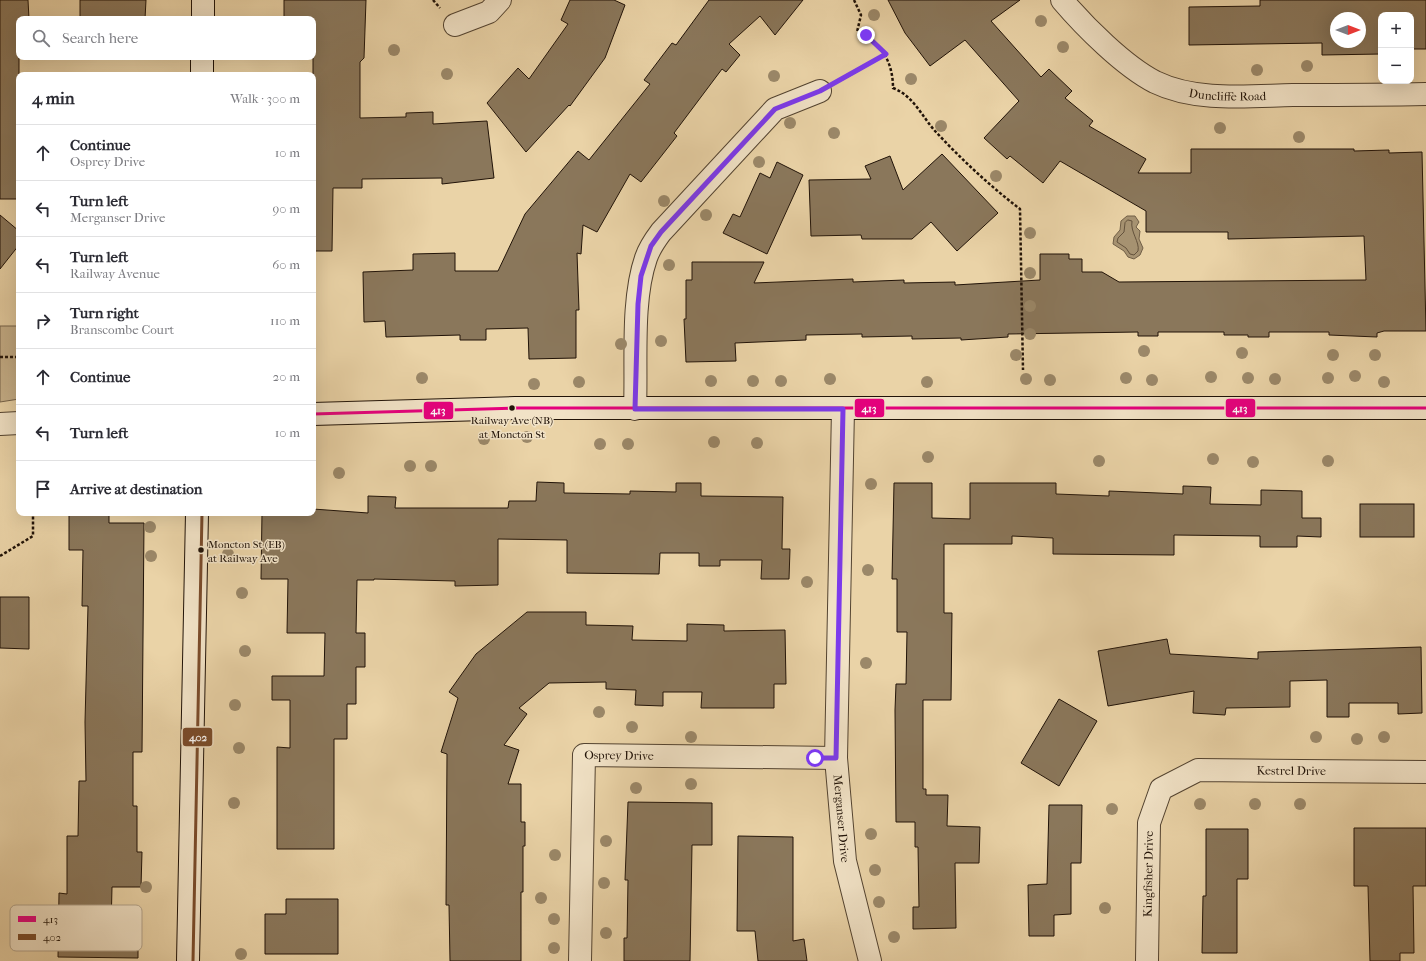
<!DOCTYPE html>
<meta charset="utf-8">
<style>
body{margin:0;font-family:"IM FELL French Canon",serif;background:#f2f2f3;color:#2b2b33}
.controls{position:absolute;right:12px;top:12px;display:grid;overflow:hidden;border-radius:8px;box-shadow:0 4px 16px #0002}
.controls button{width:36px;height:36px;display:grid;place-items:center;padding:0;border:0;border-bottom:1px solid #e1e1e2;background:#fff;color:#2b2b33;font:20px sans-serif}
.compass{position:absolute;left:1330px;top:12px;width:36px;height:36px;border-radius:50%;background:#fff;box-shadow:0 4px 16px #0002;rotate:90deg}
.stop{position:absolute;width:12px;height:12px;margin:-9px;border:3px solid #7c3aed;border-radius:50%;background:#fff}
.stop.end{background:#7c3aed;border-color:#fff;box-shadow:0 1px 4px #0008}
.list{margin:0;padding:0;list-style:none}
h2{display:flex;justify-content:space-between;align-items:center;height:52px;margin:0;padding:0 16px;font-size:17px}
h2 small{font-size:13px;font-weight:400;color:#7c7c81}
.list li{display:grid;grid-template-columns:26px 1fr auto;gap:12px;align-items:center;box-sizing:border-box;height:56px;padding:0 16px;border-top:1px solid #e1e1e2}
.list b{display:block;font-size:15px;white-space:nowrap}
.list p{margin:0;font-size:13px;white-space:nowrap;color:#7c7c81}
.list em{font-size:13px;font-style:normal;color:#7c7c81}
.icon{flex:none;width:22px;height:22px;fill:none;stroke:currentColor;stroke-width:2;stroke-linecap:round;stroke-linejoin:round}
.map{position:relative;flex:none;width:1426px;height:961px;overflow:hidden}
.search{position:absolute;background:#fff;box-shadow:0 4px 16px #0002;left:16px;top:16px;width:300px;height:44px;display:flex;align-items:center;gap:10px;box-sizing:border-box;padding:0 14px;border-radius:8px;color:#7c7c81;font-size:15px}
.panel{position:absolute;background:#fff;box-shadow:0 4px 16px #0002;left:16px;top:72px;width:300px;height:444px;border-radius:8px}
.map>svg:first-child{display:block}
</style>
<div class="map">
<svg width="1426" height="961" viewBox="0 0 1426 961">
<rect width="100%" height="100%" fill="#ead3a7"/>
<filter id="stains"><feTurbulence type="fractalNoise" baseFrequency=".005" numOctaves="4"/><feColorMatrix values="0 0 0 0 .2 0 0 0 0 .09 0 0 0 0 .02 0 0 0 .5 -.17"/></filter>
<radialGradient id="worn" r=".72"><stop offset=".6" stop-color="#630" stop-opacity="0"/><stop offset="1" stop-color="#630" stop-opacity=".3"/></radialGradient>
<path fill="#c8b28c" stroke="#74624a" d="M0,326H19V399L0,402Z"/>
<path fill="#a69271" stroke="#715f47" d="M1127,216H1135L1139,222L1136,227L1140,231L1139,239L1143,248L1140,255L1134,259L1128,257L1124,251L1113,244L1114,237L1120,230L1121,221Z"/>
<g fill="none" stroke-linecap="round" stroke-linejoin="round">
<path stroke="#64523c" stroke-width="1" d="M1128,220L1132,221C1130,232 1140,242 1138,251L1134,255L1130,254L1126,248L1117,242L1118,238L1124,232L1125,223Z"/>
</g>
<g fill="#8a775b" stroke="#211308" fill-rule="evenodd">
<path d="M0,0H28L29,19H19V199H0Z"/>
<path d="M80,0H146L145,19H80Z"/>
<path d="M284,0H366L364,58L360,62V118L406,117V113L433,112V124L487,121L494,178L442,184V178L362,179V188H333L332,251H313V19H284Z"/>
<path d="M570,0H614L625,5L605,58L570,106L569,105L526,152L487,103L518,68L529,79L568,24L561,20Z"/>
<path d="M709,0H803L775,35L760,16L729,44L740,55L726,72L722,69L674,133L677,136L641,182L630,174L597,232L583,225L581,254L577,253L579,310H576V358L529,359L528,328L486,329V340H460V335L386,337L385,321L364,322L363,272L413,270V254L455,253V271H498L525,214L578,151L589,160L650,84L644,80L672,43L676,45Z"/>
<path d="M888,0H1020L991,21L1041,77L1049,69L1072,91L1065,98L1093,121L1089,126L1146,159L1138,173H1191V149H1354V151L1389,150V153L1422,152L1426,331H1384L1377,333V337L1329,335V332H1269V337H1248V335H1224V332H1158V336H1138V332L1008,334V337L961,340V338L912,339V336L862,337V334L806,335V340L735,343L736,361L686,362L684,319H686V280H692V262H764L754,283L853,279V282L904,280V283L955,282V285L1040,280V254H1069V259H1082V272H1102L1119,282L1366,280L1364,236L1228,239V232H1146V211L1060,161L1043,183L1010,156L1007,159L984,138L1019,101L965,40L930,66L905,33Z"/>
<path d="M1260,0H1426V49H1411V15H1381V54L1322,55V43L1189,45V7L1260,6ZM1336,18H1360V42H1336Z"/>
<path d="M942,154L998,213L957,251L931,222L912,239H862L861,235L811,236L809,180L871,179L865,166L890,156L903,190Z"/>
<path d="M777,162L803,175L767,254L723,233L733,214L740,217L760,173L770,178Z"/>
<path d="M0,215L19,231V245L0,269Z"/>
<path d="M537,482L564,483V493L630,494V491L676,492V483H701V496L783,497L782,549H790L789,579H761L762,560H720V566H699V553H660L659,574L567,573V540L498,539V585L455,586V581L374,579V580H357L356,633H365V667H356V704H347V739H334V849H277V747L290,748V700H272V676H324L325,633H287L288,579H261L262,513H313V509L368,513V496L396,497L395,508H508L509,501H536Z"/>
<path d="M894,483H932V518L970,519V483H1056V494L1109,496V491L1183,494V486L1211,487L1210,504L1261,505V490L1302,491V518H1321V537L1297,536V547H1260V536L1174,535V555L1053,554V538L1012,536V544H944V613H952L951,700H923V789H926V795H948L947,826L980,827L979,863H955L956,928L913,929V907H919L918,847H915V822H896L895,710L896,684H906L907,632H897V579H892Z"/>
<rect x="1360" y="504" width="54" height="33"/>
<path d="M69,513H109V523H144L142,752H133V806H137V852H142L141,887H112L111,929H138V958L58,957L59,893L67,894V836H78L79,781H86L85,722L88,606H82L83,550H69Z"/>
<path d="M0,597H29V649L0,648Z"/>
<path d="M527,612H586V625L633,626L632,640L687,641V624L724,625V631L785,630L786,684H774V708H701L702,692H663V706L635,705L636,690L606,689V682L549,683L519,708L527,714L504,745L519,750L508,784H521V822H525V846H523V892H521V961H450L449,905H446L447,754L441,752L458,698L449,692L476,654Z"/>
<path d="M1167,639L1170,654L1258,659V652L1421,647L1422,713L1398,714V703H1349V717H1327V680L1290,681V707L1226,708L1225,715L1193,713L1194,691L1108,706L1098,651Z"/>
<path d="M1059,699L1097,721L1059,786L1021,763Z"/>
<path d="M628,802L712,803V845H692L690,961H624V938H627L628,880H625Z"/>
<path d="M1049,805H1082L1081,863H1071V914L1054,915V936H1029L1028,885L1047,884Z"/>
<path d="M1354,828H1426V886H1413L1414,953H1400V961H1370L1368,886H1354Z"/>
<path d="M1206,829H1248V879H1237V953H1202L1203,896H1206Z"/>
<path d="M738,836L793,837V941L804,939L807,961H758L755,931H737Z"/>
<path d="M286,899H338V954H265V914H286Z"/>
</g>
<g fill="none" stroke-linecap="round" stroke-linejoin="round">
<g stroke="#534330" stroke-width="24">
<g id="street">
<path id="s1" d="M1062,0C1085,27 1124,66 1155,82C1196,102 1248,96 1293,95C1337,95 1382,95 1426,94"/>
<path d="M455,25L489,12L500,0"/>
<path d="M635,409C637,364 631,301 646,258C649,249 655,240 661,232L775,109L820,91"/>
<path id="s2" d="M843,409L836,758L845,861L870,961"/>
<path d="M0,424L19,423"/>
<path id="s3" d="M580,961L584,755L836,758"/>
<path id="s4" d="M1147,961L1149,823L1161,789L1198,770L1426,772"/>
</g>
</g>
<g stroke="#211308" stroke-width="24">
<g id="secondary">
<path d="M203,19V0"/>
<path d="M202,75V57"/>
<path d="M313,414L515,408H1426"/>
<path d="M188,961L197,513"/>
</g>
</g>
<g stroke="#211308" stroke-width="2.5" stroke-dasharray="3 2" stroke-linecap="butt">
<path d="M433,0L440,8"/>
<path d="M854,0L861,15L857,32C882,42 893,63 893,88C914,96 922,117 936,132C961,159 990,186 1020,209L1023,370"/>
<path d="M841,80L885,55"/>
<path d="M0,357H19"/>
<path d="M0,556L33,536V513"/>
</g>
<use href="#street" stroke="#f1e2c6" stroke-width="22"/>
<use href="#secondary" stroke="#f1e2c6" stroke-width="22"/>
<g stroke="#f1e2c6" stroke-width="6">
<path id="bus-1" d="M313,414L515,408H1426"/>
</g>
<g stroke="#f1e2c6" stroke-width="6">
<path id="bus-2" d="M193,961L202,513"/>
</g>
<use href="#bus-1" stroke="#e5007d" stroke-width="3"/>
<use href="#bus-2" stroke="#7a4b2a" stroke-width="3"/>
</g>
<g fill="#9b8869">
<circle cx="874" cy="15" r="6"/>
<circle cx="1041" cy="21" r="6"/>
<circle cx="1063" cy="47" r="6"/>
<circle cx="394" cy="50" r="6"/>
<circle cx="1307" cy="66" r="6"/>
<circle cx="1257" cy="70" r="6"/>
<circle cx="447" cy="74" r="6"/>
<circle cx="774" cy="76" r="6"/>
<circle cx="911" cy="79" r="6"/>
<circle cx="790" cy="123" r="6"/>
<circle cx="941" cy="126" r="6"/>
<circle cx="1220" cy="128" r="6"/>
<circle cx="834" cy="133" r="6"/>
<circle cx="1299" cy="137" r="6"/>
<circle cx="759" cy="162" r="6"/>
<circle cx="996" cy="176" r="6"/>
<circle cx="664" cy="201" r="6"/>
<circle cx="706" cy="215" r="6"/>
<circle cx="1030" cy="233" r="6"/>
<circle cx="669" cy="265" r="6"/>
<circle cx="1030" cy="273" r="6"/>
<circle cx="1030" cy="306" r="6"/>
<circle cx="1030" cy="334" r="6"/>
<circle cx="661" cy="341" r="6"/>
<circle cx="621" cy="344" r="6"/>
<circle cx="1144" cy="351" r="6"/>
<circle cx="1242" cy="353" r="6"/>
<circle cx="1016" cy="355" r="6"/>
<circle cx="1333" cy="355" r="6"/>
<circle cx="1375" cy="355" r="6"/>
<circle cx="1355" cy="376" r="6"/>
<circle cx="1211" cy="377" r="6"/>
<circle cx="422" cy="378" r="6"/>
<circle cx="1126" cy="378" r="6"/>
<circle cx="1248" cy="378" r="6"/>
<circle cx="1328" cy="378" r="6"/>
<circle cx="830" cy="379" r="6"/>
<circle cx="1026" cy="379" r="6"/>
<circle cx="1275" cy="379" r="6"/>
<circle cx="1050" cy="380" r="6"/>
<circle cx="1152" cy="380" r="6"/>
<circle cx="711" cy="381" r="6"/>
<circle cx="753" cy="381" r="6"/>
<circle cx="781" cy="381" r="6"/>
<circle cx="579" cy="382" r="6"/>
<circle cx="927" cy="382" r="6"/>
<circle cx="1384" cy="382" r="6"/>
<circle cx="534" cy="384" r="6"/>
<circle cx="527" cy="437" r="6"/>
<circle cx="484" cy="439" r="6"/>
<circle cx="714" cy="442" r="6"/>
<circle cx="757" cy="443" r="6"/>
<circle cx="600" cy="444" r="6"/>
<circle cx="628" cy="444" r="6"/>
<circle cx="928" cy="457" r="6"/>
<circle cx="1213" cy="459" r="6"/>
<circle cx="1099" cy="461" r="6"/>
<circle cx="1328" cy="461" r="6"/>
<circle cx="1253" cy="462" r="6"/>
<circle cx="410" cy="466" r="6"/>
<circle cx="431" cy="466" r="6"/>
<circle cx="339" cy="473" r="6"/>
<circle cx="871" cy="484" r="6"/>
<circle cx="150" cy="527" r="6"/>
<circle cx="228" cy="554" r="6"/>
<circle cx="151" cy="556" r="6"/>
<circle cx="868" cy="570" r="6"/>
<circle cx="807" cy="582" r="6"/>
<circle cx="242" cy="593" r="6"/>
<circle cx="245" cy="651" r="6"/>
<circle cx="866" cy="663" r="6"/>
<circle cx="235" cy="705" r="6"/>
<circle cx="599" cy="712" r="6"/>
<circle cx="632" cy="727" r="6"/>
<circle cx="691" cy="737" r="6"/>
<circle cx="1316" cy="737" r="6"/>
<circle cx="1384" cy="737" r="6"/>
<circle cx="1357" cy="739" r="6"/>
<circle cx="239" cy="748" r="6"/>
<circle cx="691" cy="784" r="6"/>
<circle cx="636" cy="788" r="6"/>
<circle cx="234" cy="803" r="6"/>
<circle cx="1200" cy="804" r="6"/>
<circle cx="1255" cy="804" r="6"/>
<circle cx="1300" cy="804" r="6"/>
<circle cx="1112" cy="809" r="6"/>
<circle cx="871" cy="834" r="6"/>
<circle cx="606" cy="841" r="6"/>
<circle cx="555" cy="855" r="6"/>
<circle cx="875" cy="870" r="6"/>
<circle cx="604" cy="883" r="6"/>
<circle cx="146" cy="887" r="6"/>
<circle cx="541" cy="898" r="6"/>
<circle cx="879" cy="902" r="6"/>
<circle cx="1105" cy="908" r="6"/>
<circle cx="554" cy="919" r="6"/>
<circle cx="606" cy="933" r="6"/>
<circle cx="894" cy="937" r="6"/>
<circle cx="554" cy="948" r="6"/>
<circle cx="241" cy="954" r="6"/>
</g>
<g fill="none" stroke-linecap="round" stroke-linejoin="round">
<path stroke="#7c3aed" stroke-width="5" d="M815,758H836L843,409H635L638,304L641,276L651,246L661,232L775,109L820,91L886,54L866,35"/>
</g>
<g fill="#211308" stroke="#f1e2c6" stroke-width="1.5">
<circle cx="512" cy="408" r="3.5"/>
<circle cx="201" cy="550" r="3.5"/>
</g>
<g text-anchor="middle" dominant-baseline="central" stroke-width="3" stroke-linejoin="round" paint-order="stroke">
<g font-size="11" fill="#211308" stroke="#f1e2c6">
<text x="512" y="420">Railway Ave (NB)<tspan x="512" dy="14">at Moncton St</tspan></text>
<text x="208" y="544" text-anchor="start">Moncton St (EB)<tspan x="208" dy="14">at Railway Ave</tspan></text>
</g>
<g font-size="12" fill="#211308" stroke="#f1e2c6">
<text stroke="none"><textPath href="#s1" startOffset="199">Duncliffe Road</textPath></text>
<text stroke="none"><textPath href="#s3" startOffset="241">Osprey Drive</textPath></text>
<text stroke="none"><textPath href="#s4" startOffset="309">Kestrel Drive</textPath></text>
<text stroke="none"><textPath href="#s2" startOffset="410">Merganser Drive</textPath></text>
<text stroke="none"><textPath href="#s4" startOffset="87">Kingfisher Drive</textPath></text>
</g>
</g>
<rect x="10" y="905" width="132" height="46" rx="6" fill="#f1e2c6" stroke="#b3a48d" stroke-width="1"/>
<rect x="18" y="916" width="18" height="6" fill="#e5007d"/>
<rect x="18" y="934" width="18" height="6" fill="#7a4b2a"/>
<g font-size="11" fill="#211308">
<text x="43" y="923">413</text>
<text x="43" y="941">402</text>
</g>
<g stroke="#f1e2c6" stroke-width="1.5">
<rect x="854" y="398" width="31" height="20" rx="4" fill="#e5007d"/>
<rect x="1225" y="398" width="31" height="20" rx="4" fill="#e5007d"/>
<rect x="423" y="401" width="31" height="19" rx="4" fill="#e5007d"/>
<rect x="182" y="727" width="31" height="20" rx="4" fill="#7a4b2a"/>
</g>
<g font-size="11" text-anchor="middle" font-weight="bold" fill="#fff">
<text x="869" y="412">413</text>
<text x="1240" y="412">413</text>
<text x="438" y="414">413</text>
<text x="198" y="741">402</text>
</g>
<rect width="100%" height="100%" filter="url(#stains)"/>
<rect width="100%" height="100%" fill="url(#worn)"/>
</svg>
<div class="controls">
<button>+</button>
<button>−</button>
</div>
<svg class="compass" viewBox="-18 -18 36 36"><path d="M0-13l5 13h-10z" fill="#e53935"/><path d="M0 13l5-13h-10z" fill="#7c7c81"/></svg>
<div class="stop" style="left:815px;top:758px"></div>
<div class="stop end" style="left:866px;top:35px"></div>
<div class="search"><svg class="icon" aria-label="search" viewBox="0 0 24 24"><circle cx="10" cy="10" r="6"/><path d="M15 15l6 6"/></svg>Search here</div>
<section class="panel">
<h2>4 min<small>Walk · 300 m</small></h2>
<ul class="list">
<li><svg class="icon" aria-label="ahead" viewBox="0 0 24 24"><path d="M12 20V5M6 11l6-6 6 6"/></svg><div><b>Continue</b><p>Osprey Drive</p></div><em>10 m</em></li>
<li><svg class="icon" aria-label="left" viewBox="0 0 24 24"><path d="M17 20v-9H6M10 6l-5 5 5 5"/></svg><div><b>Turn left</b><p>Merganser Drive</p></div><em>90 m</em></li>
<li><svg class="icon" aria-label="left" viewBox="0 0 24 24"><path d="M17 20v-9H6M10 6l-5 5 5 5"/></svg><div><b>Turn left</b><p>Railway Avenue</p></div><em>60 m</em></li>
<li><svg class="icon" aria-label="right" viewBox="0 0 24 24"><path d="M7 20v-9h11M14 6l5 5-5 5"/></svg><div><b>Turn right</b><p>Branscombe Court</p></div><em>110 m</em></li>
<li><svg class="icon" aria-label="ahead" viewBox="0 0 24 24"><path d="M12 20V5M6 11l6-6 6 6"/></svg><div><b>Continue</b></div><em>20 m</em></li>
<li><svg class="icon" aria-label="left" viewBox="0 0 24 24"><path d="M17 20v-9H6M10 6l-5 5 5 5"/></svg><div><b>Turn left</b></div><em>10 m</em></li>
<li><svg class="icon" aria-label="arrive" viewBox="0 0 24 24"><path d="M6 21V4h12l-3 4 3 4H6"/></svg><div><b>Arrive at destination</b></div></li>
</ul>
</section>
</div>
